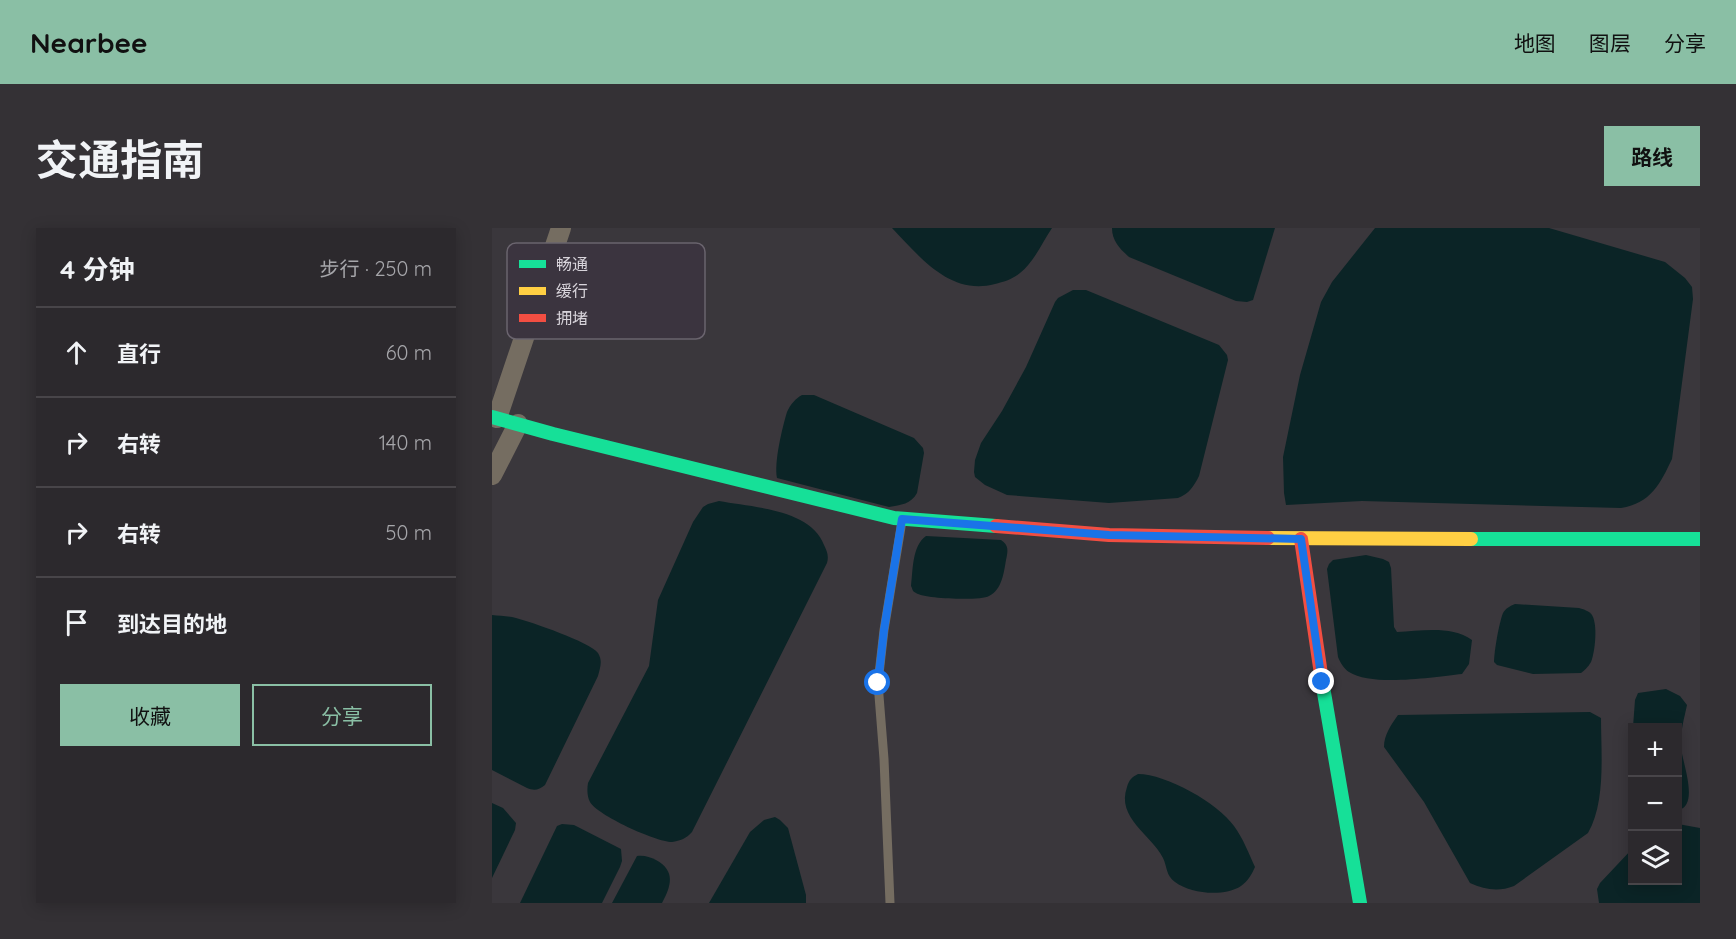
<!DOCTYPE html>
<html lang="zh">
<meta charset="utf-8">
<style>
body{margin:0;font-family:Quicksand,"Noto Sans SC",sans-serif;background:#343135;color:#f1f3f6}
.controls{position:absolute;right:18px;bottom:18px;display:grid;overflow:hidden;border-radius:0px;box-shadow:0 3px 15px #0003}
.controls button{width:54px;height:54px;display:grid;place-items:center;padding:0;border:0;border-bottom:2px solid #484549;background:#2c292d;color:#f1f3f6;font:30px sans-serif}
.stop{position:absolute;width:18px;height:18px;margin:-14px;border:4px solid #1a73e8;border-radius:50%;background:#fff}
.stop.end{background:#1a73e8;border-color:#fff;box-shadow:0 2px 6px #0008}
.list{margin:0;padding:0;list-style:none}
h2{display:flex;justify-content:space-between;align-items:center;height:78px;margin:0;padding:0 24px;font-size:26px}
h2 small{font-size:20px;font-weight:400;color:#a6a6aa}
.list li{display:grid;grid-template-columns:39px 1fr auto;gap:18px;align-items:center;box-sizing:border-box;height:90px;padding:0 24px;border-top:2px solid #484549}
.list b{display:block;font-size:22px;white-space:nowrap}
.list em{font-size:20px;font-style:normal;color:#a6a6aa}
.actions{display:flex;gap:12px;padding:18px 24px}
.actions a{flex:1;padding:14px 0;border:2px solid #8abfa5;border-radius:0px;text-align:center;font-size:21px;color:#8abfa5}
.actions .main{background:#8abfa5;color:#111}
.icon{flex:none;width:33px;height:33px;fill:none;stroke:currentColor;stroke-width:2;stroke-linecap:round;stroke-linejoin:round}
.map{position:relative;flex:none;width:1208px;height:675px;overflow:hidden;border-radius:0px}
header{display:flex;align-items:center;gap:36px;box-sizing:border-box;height:84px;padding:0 30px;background:#8abfa5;color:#111}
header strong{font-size:28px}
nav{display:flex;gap:33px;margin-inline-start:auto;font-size:21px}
.intro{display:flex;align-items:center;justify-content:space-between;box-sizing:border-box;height:144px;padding:0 36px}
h1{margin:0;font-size:42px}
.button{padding:15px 27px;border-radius:0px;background:#8abfa5;color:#111;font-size:21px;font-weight:700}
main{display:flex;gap:36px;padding:0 36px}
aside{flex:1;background:#2c292d;border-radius:0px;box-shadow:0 3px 15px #0003}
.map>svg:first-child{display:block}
</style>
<header>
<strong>Nearbee</strong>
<nav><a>地图</a><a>图层</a><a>分享</a></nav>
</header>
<div class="intro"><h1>交通指南</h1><a class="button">路线</a></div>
<main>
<aside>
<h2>4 分钟<small>步行 · 250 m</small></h2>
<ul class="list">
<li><svg class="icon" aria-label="ahead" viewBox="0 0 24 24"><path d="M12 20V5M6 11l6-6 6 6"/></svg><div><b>直行</b></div><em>60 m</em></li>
<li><svg class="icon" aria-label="right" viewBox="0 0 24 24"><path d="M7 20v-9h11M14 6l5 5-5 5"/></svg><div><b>右转</b></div><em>140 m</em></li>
<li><svg class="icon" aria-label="right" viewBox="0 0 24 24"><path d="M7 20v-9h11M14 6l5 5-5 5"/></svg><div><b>右转</b></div><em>50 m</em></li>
<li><svg class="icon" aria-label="arrive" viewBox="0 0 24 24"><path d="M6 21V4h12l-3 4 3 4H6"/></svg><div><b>到达目的地</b></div></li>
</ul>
<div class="actions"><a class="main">收藏</a><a>分享</a></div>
</aside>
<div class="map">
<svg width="1208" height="675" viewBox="0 0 1208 675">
<rect width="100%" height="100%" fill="#3a373c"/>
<g fill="#0b2426">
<path d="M400,0H560C550,15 542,34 528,45C521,51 512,54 503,56C458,68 428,29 400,0Z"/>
<path d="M620,0H783L761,72L755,74L744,73L637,29C628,21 620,13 620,0Z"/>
<path d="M883,0H1057L1173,34L1193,50L1200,59L1201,71L1180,231C1168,256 1159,275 1129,280L870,273L794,277L792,265L791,229L808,147L829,74L840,54Z"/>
<path d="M581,62H594L727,117L735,127L736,132L707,248C702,258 697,266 686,270L617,275L515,267L493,257L483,249L482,244L483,232L489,215L510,183L534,139L563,74L566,70Z"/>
<path d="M310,167H322L422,210L431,220L432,225L425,265C419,276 409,277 397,279L285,250C282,234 290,201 295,184C298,177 304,170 310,167Z"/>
<path d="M227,273C259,279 319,281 332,317C335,323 337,328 335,335L200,604C195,610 188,613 180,614C164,614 105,587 98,574C95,568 95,561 96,555L157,438L166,372L201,294L211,279L216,276Z"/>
<path d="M434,308L509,312C517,317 516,323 514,332C512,344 510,362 497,368C489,373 433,371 424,365C420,363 421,362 419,358C421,342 420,318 434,308Z"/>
<path d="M874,327L891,331L897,334L899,340L902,399L905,404C929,403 959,397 980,412L977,436L970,446C942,449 880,459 857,444C852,441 848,434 846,429L835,341L837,336L841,332Z"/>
<path d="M1023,376L1087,380C1091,381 1097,383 1100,387C1106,397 1103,424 1099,434C1096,439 1093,442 1089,445L1041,446L1005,437L1002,434C1002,424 1007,395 1011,385C1014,380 1018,378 1023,376Z"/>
<path d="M0,387C8,388 16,388 24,390C39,394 98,414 106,425C111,433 108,440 106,448L53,557C47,562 42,563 35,560L0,542Z"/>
<path d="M1174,461L1188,468L1195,477C1192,491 1188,505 1189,519C1190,534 1208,578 1186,582V500L1141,499L1143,472L1146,465Z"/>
<path d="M1098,484L1109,490C1109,525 1114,574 1096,605L1022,658C1007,664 993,662 978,655L932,574L892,519C892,507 899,497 906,487Z"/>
<path d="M646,546C674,546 726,575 742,598C751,610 757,626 763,639C760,646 756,653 749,658C732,669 699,666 683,654C674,648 675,638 671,630C659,606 624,590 635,559C637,552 640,549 646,546Z"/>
<path d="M0,575L11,580L24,595L23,602L0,650Z"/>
<path d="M283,589L288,592L296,600L314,667V675H217L258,604L272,592Z"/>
<path d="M70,596L82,597L129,621L130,633L128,639L110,675H28L65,598Z"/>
<path d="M1186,596L1208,600V675H1107L1105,661L1108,655L1140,621V652H1186Z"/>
<path d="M145,628C152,627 158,629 164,632C184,643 179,658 170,675H120Z"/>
</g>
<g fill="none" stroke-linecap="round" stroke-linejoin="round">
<path stroke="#756d61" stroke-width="9" d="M398,675L392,531L386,455L392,402L410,293"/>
<g stroke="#756d61" stroke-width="20">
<path d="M5,190L69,0"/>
<path d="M0,247L26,196"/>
</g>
<g stroke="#16e098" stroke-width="14">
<path d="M0,189L61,206L402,290L504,298"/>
<path d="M979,311H1208"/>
<path d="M830,453L868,675"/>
</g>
<path stroke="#ffcf43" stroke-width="14" d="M776,310L979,311"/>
<g stroke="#f24e42" stroke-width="14">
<path d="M504,298L617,307L776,310"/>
<path d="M809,311L830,453"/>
</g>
</g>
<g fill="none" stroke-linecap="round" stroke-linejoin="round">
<path stroke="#1a73e8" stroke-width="8" d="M386,455L392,402L410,291L617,307L809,311L830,454"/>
</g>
<rect x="15" y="15" width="198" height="96" rx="9" fill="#3b343f" stroke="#6a646e" stroke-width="1.5"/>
<rect x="27" y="32" width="27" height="8" fill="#16e098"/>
<rect x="27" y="59" width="27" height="8" fill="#ffcf43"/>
<rect x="27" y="86" width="27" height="8" fill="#f24e42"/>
<g font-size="16" fill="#d8d4db">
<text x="64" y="42">畅通</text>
<text x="64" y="69">缓行</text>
<text x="64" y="96">拥堵</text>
</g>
</svg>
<div class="controls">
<button>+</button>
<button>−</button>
<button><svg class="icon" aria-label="layers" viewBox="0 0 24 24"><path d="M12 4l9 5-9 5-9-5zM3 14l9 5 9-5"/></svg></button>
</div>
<div class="stop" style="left:386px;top:455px"></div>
<div class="stop end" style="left:830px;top:454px"></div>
</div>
</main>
